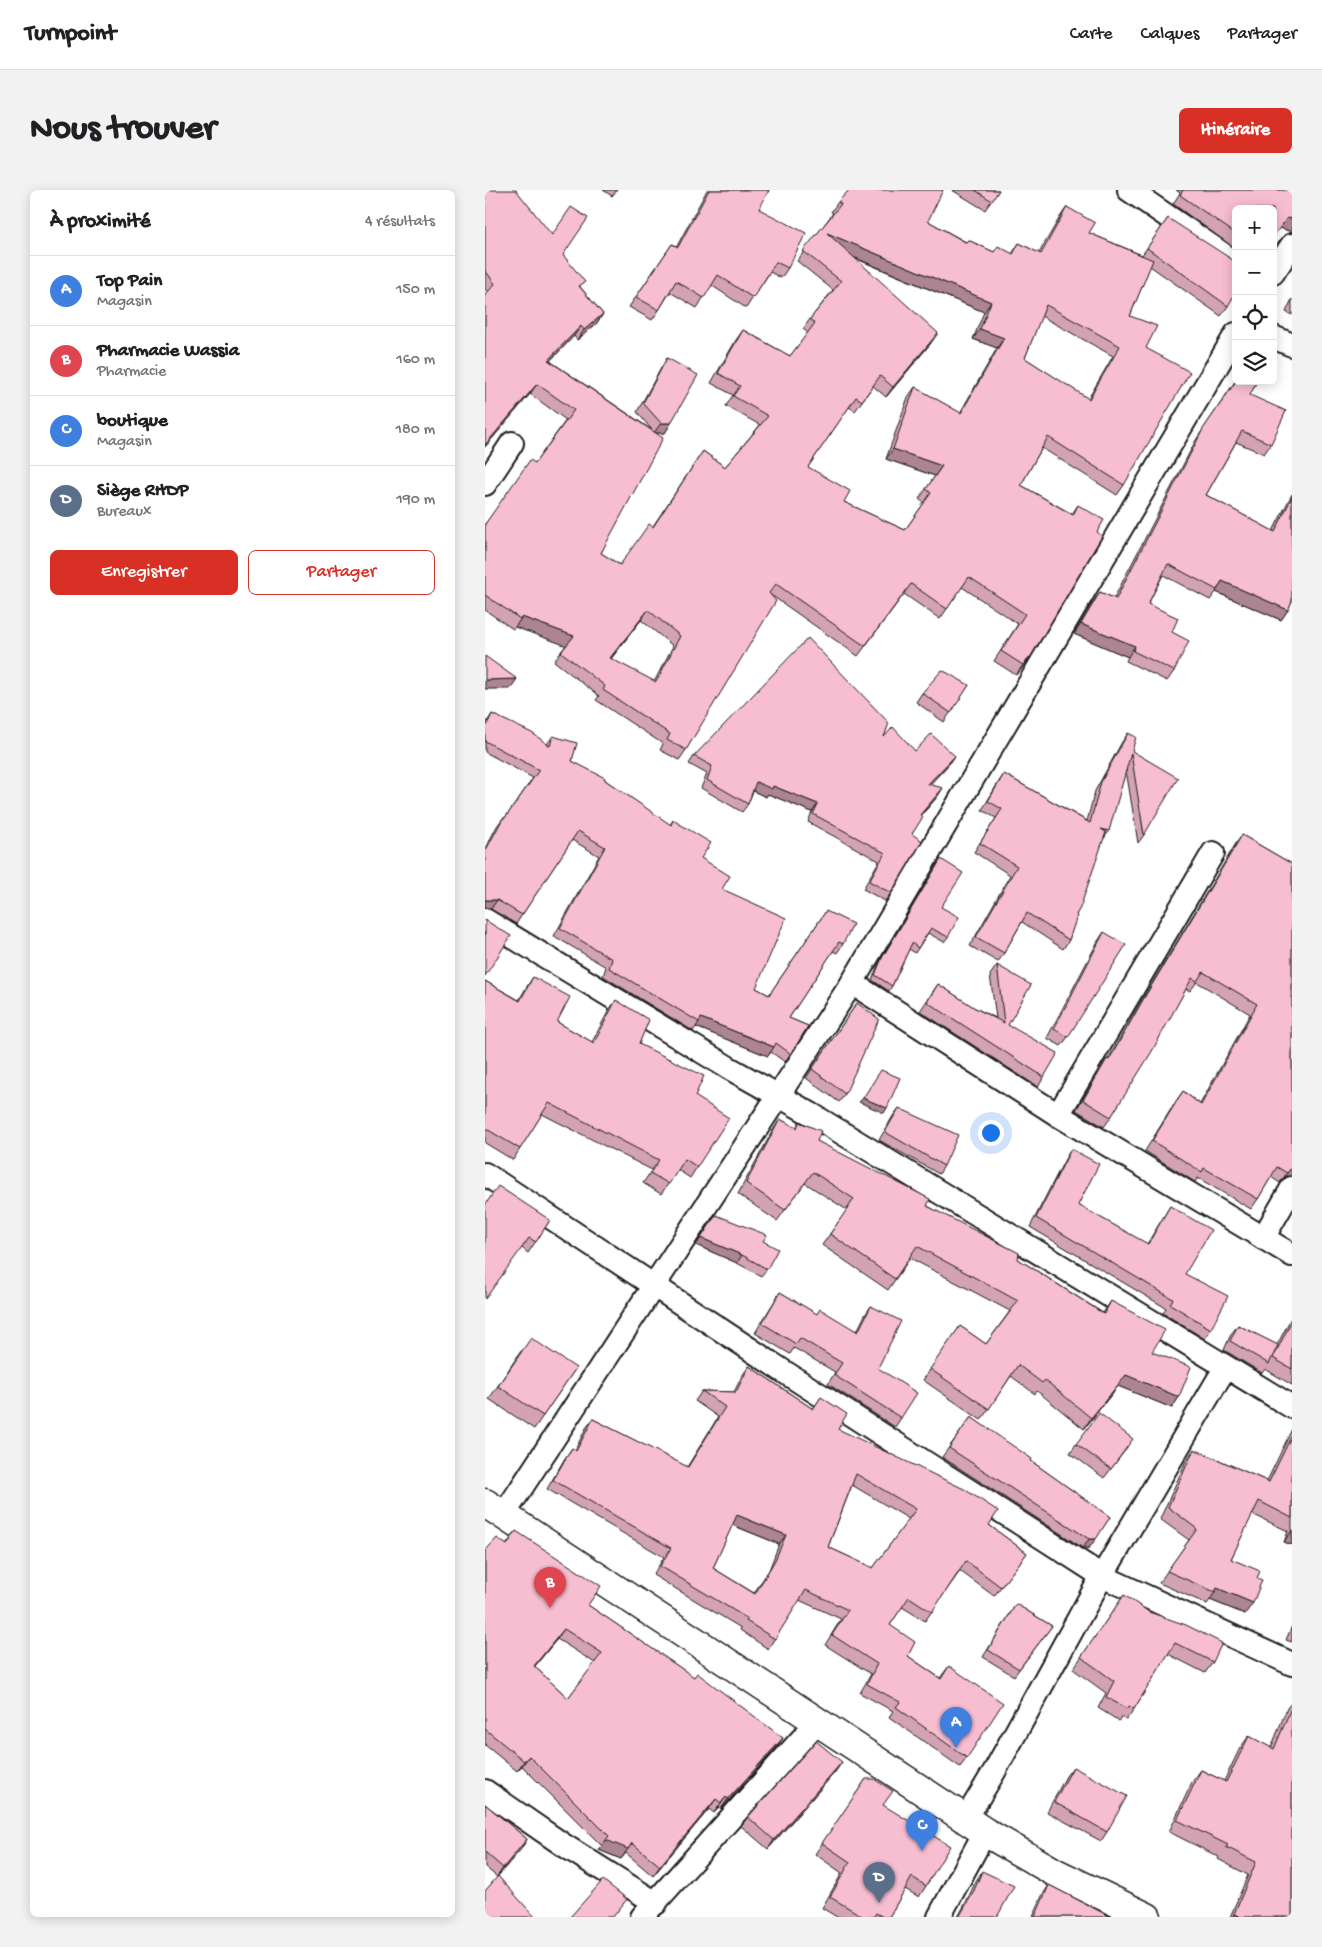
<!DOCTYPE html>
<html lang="fr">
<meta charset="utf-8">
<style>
body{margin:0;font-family:"Gochi Hand",sans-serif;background:#f2f2f2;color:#202124}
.controls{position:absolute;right:15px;top:15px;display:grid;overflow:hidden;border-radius:8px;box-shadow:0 2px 12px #0003}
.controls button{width:45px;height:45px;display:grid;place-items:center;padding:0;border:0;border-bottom:1px solid #e0e0e0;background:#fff;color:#202124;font:25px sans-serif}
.you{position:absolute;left:505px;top:942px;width:18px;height:18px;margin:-12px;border:4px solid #fff;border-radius:50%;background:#1a73e8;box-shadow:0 0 0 8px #1a73e833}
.badge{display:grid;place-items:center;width:32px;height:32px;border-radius:50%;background:#d93025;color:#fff;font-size:16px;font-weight:700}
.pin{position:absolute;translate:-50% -41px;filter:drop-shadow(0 1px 2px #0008)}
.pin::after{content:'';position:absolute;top:26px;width:18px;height:15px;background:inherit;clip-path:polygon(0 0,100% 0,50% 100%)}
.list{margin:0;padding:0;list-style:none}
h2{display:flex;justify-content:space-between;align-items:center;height:65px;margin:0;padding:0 20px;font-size:21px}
h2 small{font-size:16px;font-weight:400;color:#757577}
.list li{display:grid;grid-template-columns:32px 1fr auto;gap:15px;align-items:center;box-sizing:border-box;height:70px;padding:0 20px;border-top:1px solid #e0e0e0}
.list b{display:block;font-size:19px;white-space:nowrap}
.list p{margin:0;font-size:16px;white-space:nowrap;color:#757577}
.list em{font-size:16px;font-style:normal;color:#757577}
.actions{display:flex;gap:10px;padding:15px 20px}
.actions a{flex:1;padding:11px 0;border:1px solid #d93025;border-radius:8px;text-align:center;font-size:18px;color:#d93025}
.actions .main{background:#d93025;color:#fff}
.icon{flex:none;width:28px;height:28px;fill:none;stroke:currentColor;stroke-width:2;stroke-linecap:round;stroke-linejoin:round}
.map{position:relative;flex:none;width:807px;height:1727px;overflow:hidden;border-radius:8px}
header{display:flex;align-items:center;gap:30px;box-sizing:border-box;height:70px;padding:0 25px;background:#fff;border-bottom:1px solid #e0e0e0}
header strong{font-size:24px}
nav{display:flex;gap:28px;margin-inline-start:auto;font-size:18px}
.intro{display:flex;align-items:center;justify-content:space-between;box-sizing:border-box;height:120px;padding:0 30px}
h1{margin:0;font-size:35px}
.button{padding:12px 22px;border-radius:8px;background:#d93025;color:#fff;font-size:18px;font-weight:700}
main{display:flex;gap:30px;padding:0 30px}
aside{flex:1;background:#fff;border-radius:8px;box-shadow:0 2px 12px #0003}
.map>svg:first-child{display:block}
</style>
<header>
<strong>Turnpoint</strong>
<nav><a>Carte</a><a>Calques</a><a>Partager</a></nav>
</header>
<div class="intro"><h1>Nous trouver</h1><a class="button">Itinéraire</a></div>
<main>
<aside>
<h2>À proximité<small>4 résultats</small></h2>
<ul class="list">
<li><span class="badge" style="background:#3f7fe0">A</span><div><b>Top Pain</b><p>Magasin</p></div><em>150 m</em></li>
<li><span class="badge" style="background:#e0444e">B</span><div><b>Pharmacie Wassia</b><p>Pharmacie</p></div><em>160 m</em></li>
<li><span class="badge" style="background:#3f7fe0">C</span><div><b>boutique</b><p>Magasin</p></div><em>180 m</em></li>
<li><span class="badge" style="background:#5c6f8a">D</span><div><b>Siège RHDP</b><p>Bureaux</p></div><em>190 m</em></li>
</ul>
<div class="actions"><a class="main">Enregistrer</a><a>Partager</a></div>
</aside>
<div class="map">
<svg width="807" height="1727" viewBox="0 0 807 1727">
<rect width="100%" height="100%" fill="#fff"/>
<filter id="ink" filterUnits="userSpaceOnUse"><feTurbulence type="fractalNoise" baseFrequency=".02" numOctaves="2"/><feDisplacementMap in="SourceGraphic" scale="10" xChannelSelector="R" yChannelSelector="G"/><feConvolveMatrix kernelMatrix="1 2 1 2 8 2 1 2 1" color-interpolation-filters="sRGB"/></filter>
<g filter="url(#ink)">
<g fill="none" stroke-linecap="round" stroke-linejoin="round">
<g stroke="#1c1c1c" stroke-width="26">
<g id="minor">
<path d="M644,0L751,73"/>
<path d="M788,83L807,55"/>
<path d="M788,147L807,155"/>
<path d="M0,294L27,253"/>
<path d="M0,730L244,878L326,924L807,1217"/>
<path d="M367,793L573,925L807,1065"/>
<path d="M573,925L728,663"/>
<path d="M0,984L298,1181L617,1386L807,1474"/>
<path d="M778,1048L807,998"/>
<path d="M18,1326L367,793L751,144"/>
<path d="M0,1601L77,1654L171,1713"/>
<path d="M480,1630L509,1582L617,1386L740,1178"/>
<path d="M157,1727L332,1532"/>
<path d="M454,1727L500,1642"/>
</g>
</g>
<g stroke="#1c1c1c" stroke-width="31">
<path id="tertiary" d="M0,1313L500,1642L571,1683L662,1727"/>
</g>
<use href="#minor" stroke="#fff" stroke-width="22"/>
<use href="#tertiary" stroke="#fff" stroke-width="28"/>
</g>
<g fill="#d4a3b3" stroke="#1c1c1c" fill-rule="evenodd">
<path d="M0,0L78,65L96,98L118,124L111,134L92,150L89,146L65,171L167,240L152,222L176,178L182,168L186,233L180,243H171L116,363L135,375L168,336L218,261L240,277L275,235L241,216L248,205L226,193L251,150L258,140L305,166L323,143L318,139L325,129L348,100L312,71L348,23L346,22L353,12L443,31L481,52L483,50L509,62L527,64L534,53L554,63L575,27L582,17L604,43L657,65L683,28L743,116L736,126L665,76L645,126L661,158L639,295L632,305L557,258L536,295L587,324L593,315L539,476L531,485L509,471L533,434L477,397L455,429L419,404L373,466L286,405L201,560L194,570L175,560L178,554L111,510L114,506L69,471L81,455L30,437L28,439L0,420V334L50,273L81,230L45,204L0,257V104L2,102L0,99ZM369,68L499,122L488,149L512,158L475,223L430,197L423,207L401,269L450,286L434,309L439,313L420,340L359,312L323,277L364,217L370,221L388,196L401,207L446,153ZM556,126L628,166L603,209L540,168ZM156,430L188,456L169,492L126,469Z"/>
<path d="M118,0H132L127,6Z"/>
<path d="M222,0H284L274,19L303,78L296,88L285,82L261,118L226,95L212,118L185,102L174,120L167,130L144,117L187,54L192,56Z"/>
<path d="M467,0H514L500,20Z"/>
<path d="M691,0H807V42L795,38L751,19V59L688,14L695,3Z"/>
<path d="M807,109V125L801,122Z"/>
<path d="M751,190L765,205L786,254L779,264L751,252L721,305L788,341L807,304V411L803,420L796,430L731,402L725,410L678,385L663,414L687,442L689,481L682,491L641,471L643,467L589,444L608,412L615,402L629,408L711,250Z"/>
<path d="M484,495L459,532L431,512L437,503Z"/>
<path d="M7,524L62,554L68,546L87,571L120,590L185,635L188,630L216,668L237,699L271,798L284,805L341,721L358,754L352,763L348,761L304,828L323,836L300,872L286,862L283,866L211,837L208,841L118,786L121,777L69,746L114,666L87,650L31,734L6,719L0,718V659L12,636L18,628H20L48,588L0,562V535Z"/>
<path d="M643,543L647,561L659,645L653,653L641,580L618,649L591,725L584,750L578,759L537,732L519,763L513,772L485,756L525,685L489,662L511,628L497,620L513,593L519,584L602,631L610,601L637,552Z"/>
<path d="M399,547L430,561L470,566L464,574L445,594L453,606L436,626L427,644L406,703L400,711L378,699L394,671L323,632L327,622L283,604L281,607L268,601L263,614L257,622L216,598L222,584L204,574L209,566Z"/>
<path d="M757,645L807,674V986H801L795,993L786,987L773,1009L766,1019L713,988L710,992L660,961L691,911L698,901L715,914L765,824L712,792L705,801L701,799L626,927L619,937L591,920L616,879L622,869H623L652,818L750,655Z"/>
<path d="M456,669V717L463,747L459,752L443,743L430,763L424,759L407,796L404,801L387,790L394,773Z"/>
<path d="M619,742L583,847L576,856L562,848L613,751Z"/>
<path d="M512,775L523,835L559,887L553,897L435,821L453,794L490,818L511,828L505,785Z"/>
<path d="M48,787L72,832L107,852L124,820L131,810L154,854L210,906L212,977L205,988L193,980L176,1004L158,993L167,980L57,924L28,970L0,953V791L34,810L41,798Z"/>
<path d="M372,813L360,904L354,912L321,888Z"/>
<path d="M414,918L459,976L454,984L394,950L408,926Z"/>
<path d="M295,929L311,938L314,932L332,951L533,1069L618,1123L626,1111L667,1162L694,1207L687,1218L633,1196L599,1239L552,1201L550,1204L526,1186L496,1230L438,1190L475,1136L501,1154L525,1121L425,1068L403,1100L337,1055L362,1020L320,993L292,1031L253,1004L288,940Z"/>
<path d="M586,959L593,1015L662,1054L679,1026L685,1016L700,1084L726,1139L720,1149L678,1123L681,1118L545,1037L580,969Z"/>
<path d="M0,1015L65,1030L43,1063L37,1058Z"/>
<path d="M231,1025L278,1051L282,1079L276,1086L252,1073L211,1055Z"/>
<path d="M295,1102L331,1124L372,1141L380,1125L386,1116L393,1178L416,1228L410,1237L343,1194L350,1182L309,1158L305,1164L270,1143Z"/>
<path d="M807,1126V1195L780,1179L781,1178L777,1183L739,1160L746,1144L753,1135L792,1155Z"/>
<path d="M36,1161L91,1178L49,1239L4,1209Z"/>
<path d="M264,1176L328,1219L336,1207L353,1239L504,1335L542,1363L509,1406L475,1381L440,1431L417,1417L405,1435L423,1466L455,1488L464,1476L482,1568L475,1577L404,1527L408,1521L375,1503L386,1484L340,1455L356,1429L314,1410L283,1459L255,1440L256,1438L168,1385L179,1367L62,1299L80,1268L87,1258L90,1260L101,1238L108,1229L202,1277L233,1227L210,1211L217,1201L249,1202L257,1186ZM367,1295L424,1329L388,1378L343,1357ZM247,1335L294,1354L284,1380L269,1403L228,1378Z"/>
<path d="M486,1227L546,1271L625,1327L604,1358H598L457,1267Z"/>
<path d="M807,1239V1355L799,1352L803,1341L767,1324L746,1369L760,1424L725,1410L722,1414L674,1393L704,1350L675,1329L701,1271L709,1259L782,1291Z"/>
<path d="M591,1254L642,1258L619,1288L585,1263Z"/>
<path d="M31,1341L103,1415L298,1548L291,1558L236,1619L234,1617L229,1623L224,1619L168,1686L141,1663L136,1669L114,1660L117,1656L37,1576L32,1581L0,1555V1361L21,1355ZM72,1449L110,1473L83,1508L49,1476Z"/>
<path d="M639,1405L728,1472L720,1483L683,1464L649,1519L641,1530L636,1527L634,1531L613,1518L621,1503L588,1479Z"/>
<path d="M531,1414L567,1436L529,1486L498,1467Z"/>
<path d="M807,1436V1452L801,1450Z"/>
<path d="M807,1512V1727H745L763,1685L733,1669L734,1667L684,1642L707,1592L716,1580L739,1591L755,1558L764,1546L786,1558L802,1518Z"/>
<path d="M588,1577L622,1642L616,1651L562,1622L581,1586Z"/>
<path d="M351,1581L283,1659L256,1636L263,1627Z"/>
<path d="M381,1589L398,1615L441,1696L434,1707L420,1699L404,1727H352L337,1718L357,1683L330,1664Z"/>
<path d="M0,1614L42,1649L36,1659L12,1687L0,1677Z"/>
<path d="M497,1681L512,1727H473L481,1712L491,1691Z"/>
<path d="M564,1695L626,1727H548L557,1706Z"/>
</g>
<g fill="#ad8492" stroke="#1c1c1c">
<path d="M802,28L807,29V42L795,38Z"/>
<path d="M342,43L506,112L499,122L335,53Z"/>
<path d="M118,124L111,134L92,150L99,140Z"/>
<path d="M96,136L89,146L56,180L63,170Z"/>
<path d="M495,139L519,148L512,158L488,149Z"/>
<path d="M453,143L446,153L401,207L408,197Z"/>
<path d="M52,194L45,204L0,257V255Z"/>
<path d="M176,233H186L180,243H169Z"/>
<path d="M408,259L457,276L450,286L401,269Z"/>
<path d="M737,391L803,420L796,430L731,402Z"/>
<path d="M163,420L156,430L118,478L125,468Z"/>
<path d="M37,427L89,446L82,456L30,437Z"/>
<path d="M596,434L650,456L643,467L589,444Z"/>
<path d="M546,466L539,476L531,485L538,475Z"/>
<path d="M32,489L25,499H0V490Z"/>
<path d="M470,566L464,574L438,602L443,594Z"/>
<path d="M271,592L288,596L333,614L327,622L283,604L281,607L266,600Z"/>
<path d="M458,598L453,606L429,633L435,625Z"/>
<path d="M616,639L624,641L618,650Z"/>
<path d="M0,710H12L6,719L0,718Z"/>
<path d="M216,828L289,857L283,866L211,837Z"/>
<path d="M378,908L402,918L399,923L374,912Z"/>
<path d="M807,977V986H801L795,993L802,983Z"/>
<path d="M216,1048L257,1065L252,1073L211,1055Z"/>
<path d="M641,1185L694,1207L687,1218L633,1196L599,1239L606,1228Z"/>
<path d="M252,1325L301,1345L294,1354L245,1334Z"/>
<path d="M807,1340V1355L799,1352Z"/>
<path d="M604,1349H611L604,1358H598Z"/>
<path d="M732,1398L768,1413L760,1424L725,1410Z"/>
<path d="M79,1439L72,1449L42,1486L49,1476Z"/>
<path d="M298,1548L291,1558L236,1619L243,1609Z"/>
<path d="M44,1566L37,1576L32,1581L39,1571Z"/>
<path d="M357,1572L351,1581L283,1659L289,1650Z"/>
<path d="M241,1607L234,1617L229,1623L236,1613Z"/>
<path d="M231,1609L224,1619L168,1686L175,1676Z"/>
<path d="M42,1649L36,1659L12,1687L18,1678Z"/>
<path d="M121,1650L147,1653L136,1669L114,1660Z"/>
<path d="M749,1724L756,1727H747Z"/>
</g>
<g fill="#f7bdd0" stroke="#1c1c1c" fill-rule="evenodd">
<path d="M0,0H31L67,45L86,17L103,28L78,65L100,92L94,96L118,124L99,140L96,136L63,170L178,248L116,363L135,375L164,334L168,337L218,261L240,277L283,226L248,206L255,196L233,183L258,140L305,166L330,133L325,129L356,91L318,61L356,14L353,12L364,0H458L443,31L482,53L483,50L509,62L513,56L528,64L534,53L556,64L582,17L610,33L604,43L668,70L645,126L672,136L661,158L705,182L639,295L563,247L536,295L588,325L593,315L619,330L612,342L617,346L546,466L538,475L516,461L540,424L484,387L462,419L426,394L380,456L291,394L284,403L291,411L201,560L182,550L185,544L118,500L120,496L76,462L89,446L37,427L35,429L0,405V334L45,270L50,273L89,220L52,194L0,255V105L10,94L0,80ZM342,43L506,112L495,139L519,148L476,223L430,197L408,259L457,276L441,299L446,303L420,340L359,312L365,301L323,277L371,207L377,211L395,186L408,197L453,143ZM561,115L635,156L604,209L540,168ZM163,420L195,446L171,492L125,468Z"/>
<path d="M224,0H284L274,19L321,43L303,78L291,72L268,108L233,85L219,108L191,91L174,120L151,107L187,54L193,57Z"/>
<path d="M490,0H514L507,11Z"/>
<path d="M698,0H807V29L802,28L788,47V19H751V44L695,5Z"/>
<path d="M683,28L751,72V102L743,116L662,58Z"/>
<path d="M182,168L213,185L186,233H176L158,213Z"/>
<path d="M751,191H772L765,205L801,221L786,254L757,241L721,305L790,342L807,307V411L803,420L737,391L732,400L683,374L663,414L693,428L687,442L704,451L689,481L648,461L650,456L596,434L615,402L631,409L718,239Z"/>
<path d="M323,448L404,533L399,547L408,537L430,561L446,544L470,566L443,594L458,598L435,625L438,627L427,644L437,651L406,703L384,691L400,663L328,624L333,614L288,596L287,599L271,592L263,614L222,590L227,576L209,566Z"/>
<path d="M0,466L32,489L0,490Z"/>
<path d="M457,480L484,495L466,523L437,503Z"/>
<path d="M7,524L47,543L65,556L68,546L92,553L87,571L120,588V590L186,635L188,630L226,653L216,668L245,686L237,699L301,728L271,798L284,805L341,721L368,734L358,754L354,752L304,828L323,836L306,864L291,853L289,857L216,828L214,832L124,778L127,769L75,738L120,657L93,641L37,725L12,710H0V660H1L18,628H20L54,580L0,551V539Z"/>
<path d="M643,543L651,547L647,561L693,588L659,645L646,563L624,641L616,639L621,642L595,718L591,725L592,726L584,750L542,723L519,763L491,747L532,676L495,653L517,619L503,611L519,584L605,633L616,592Z"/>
<path d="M757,645L807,674V977L802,983L792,977L773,1009L719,978L717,982L667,951L698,901L716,915L772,814L718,782L712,791L707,788L666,863L626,927L598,910L622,869L624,870L659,808Z"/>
<path d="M456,669L478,683L456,717L474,727L463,747L446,738L433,758L427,753L407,796L390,785L397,768Z"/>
<path d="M0,730L26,746L0,786Z"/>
<path d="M619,742L641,755L583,847L569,839Z"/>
<path d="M512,775L546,795L523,835L573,863L559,887L442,812L453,794L490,818L519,833Z"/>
<path d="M48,787L85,807L72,832L109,853L131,810L164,830L154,854L219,886L210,906L244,928L212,977L200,969L184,994L165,983L174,970L64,913L35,959L0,938V791L35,811Z"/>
<path d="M372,813L394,829L360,904L327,879Z"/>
<path d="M396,880L415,888L402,918L378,908Z"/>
<path d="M414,918L473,945L459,976L400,942Z"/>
<path d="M295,929L312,938L314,932L336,941L332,951L445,1009L442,1016L534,1063L533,1069L619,1124L626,1111L680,1140L667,1162L706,1177L694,1207L641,1185L606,1228L560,1190L557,1193L533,1175L504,1219L445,1179L475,1136L501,1154L533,1111L432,1056L410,1089L345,1044L369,1009L328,982L300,1020L261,993Z"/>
<path d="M586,959L614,974L593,1015L663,1054L685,1016L726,1040L700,1084L743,1106L726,1139L685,1114L688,1109L551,1028Z"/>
<path d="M13,996L65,1030L51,1052L44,1048L0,1109V1015Z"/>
<path d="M231,1025L282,1045L278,1051L293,1059L282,1079L257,1065L216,1048Z"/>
<path d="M295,1102L332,1124L335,1119L373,1142L386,1116L416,1131L393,1178L432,1203L416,1228L349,1185L357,1173L315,1148L311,1154L277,1133Z"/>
<path d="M807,1130V1179L788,1168Z"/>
<path d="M753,1135L793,1155L784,1174L745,1151Z"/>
<path d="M46,1148L91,1178L58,1226L13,1196Z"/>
<path d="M264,1176L328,1219L336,1207L362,1224L353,1239L479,1299L513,1321L504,1335L542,1363L516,1397L481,1371L447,1422L424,1407L405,1435L430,1452L423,1466L456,1489L464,1476L518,1513L482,1568L411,1517L415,1512L382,1494L392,1474L347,1445L363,1420L321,1400L290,1449L261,1431L263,1429L175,1376L186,1358L68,1290L87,1258L91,1261L108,1229L203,1277L240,1217L217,1201L251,1202ZM371,1284L431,1319L388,1378L343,1357ZM252,1325L301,1345L290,1370L270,1404L228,1378Z"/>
<path d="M614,1223L648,1249L626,1279L591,1254Z"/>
<path d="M486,1227L547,1269L546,1271L625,1327L611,1349H604L464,1258Z"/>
<path d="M807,1245V1328L774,1311L746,1369L775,1381L772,1388L777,1390L768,1413L732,1398L730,1402L682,1381L712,1339L683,1317L709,1259L784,1292Z"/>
<path d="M31,1341L116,1396L103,1415L209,1487L212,1483L298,1548L243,1609L241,1607L236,1613L231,1609L175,1676L147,1653L143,1659L121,1650L124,1646L44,1566L39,1571L0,1539V1361L12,1348L22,1355ZM79,1439L117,1463L83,1508L49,1476Z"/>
<path d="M639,1405L664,1422L701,1435L737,1453L728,1472L690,1453L649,1519L644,1516L642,1519L621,1507L629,1491L596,1467Z"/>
<path d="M531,1414L567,1436L534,1479L503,1460Z"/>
<path d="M807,1516V1727H756L749,1724L771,1672L741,1657L743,1655L692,1630L716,1580L741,1592L764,1546L789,1559Z"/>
<path d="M331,1551L357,1572L289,1650L263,1627Z"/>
<path d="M588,1577L642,1606L622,1642L569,1612Z"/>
<path d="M381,1589H389L408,1601L398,1615L465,1656L441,1696L427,1687L404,1727H398L391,1723L388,1727H379L345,1707L365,1672L337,1653Z"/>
<path d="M0,1614L42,1649L18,1678L0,1662Z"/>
<path d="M497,1681L529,1696L512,1727H474L488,1703Z"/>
<path d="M13,1686L50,1727H0V1701Z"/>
<path d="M118,1690L142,1709L128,1727H85Z"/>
<path d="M564,1695L626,1727H550Z"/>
</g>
</g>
</svg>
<div class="controls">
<button>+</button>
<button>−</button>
<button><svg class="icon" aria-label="locate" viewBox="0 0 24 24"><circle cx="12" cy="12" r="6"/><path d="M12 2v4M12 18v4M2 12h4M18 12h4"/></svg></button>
<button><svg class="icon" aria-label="layers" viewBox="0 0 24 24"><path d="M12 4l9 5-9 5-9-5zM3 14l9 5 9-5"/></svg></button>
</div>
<div class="you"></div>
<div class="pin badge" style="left:471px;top:1558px;background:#3f7fe0">A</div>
<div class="pin badge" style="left:65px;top:1418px;background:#e0444e">B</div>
<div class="pin badge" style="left:437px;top:1661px;background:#3f7fe0">C</div>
<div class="pin badge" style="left:394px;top:1713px;background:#5c6f8a">D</div>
</div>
</main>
